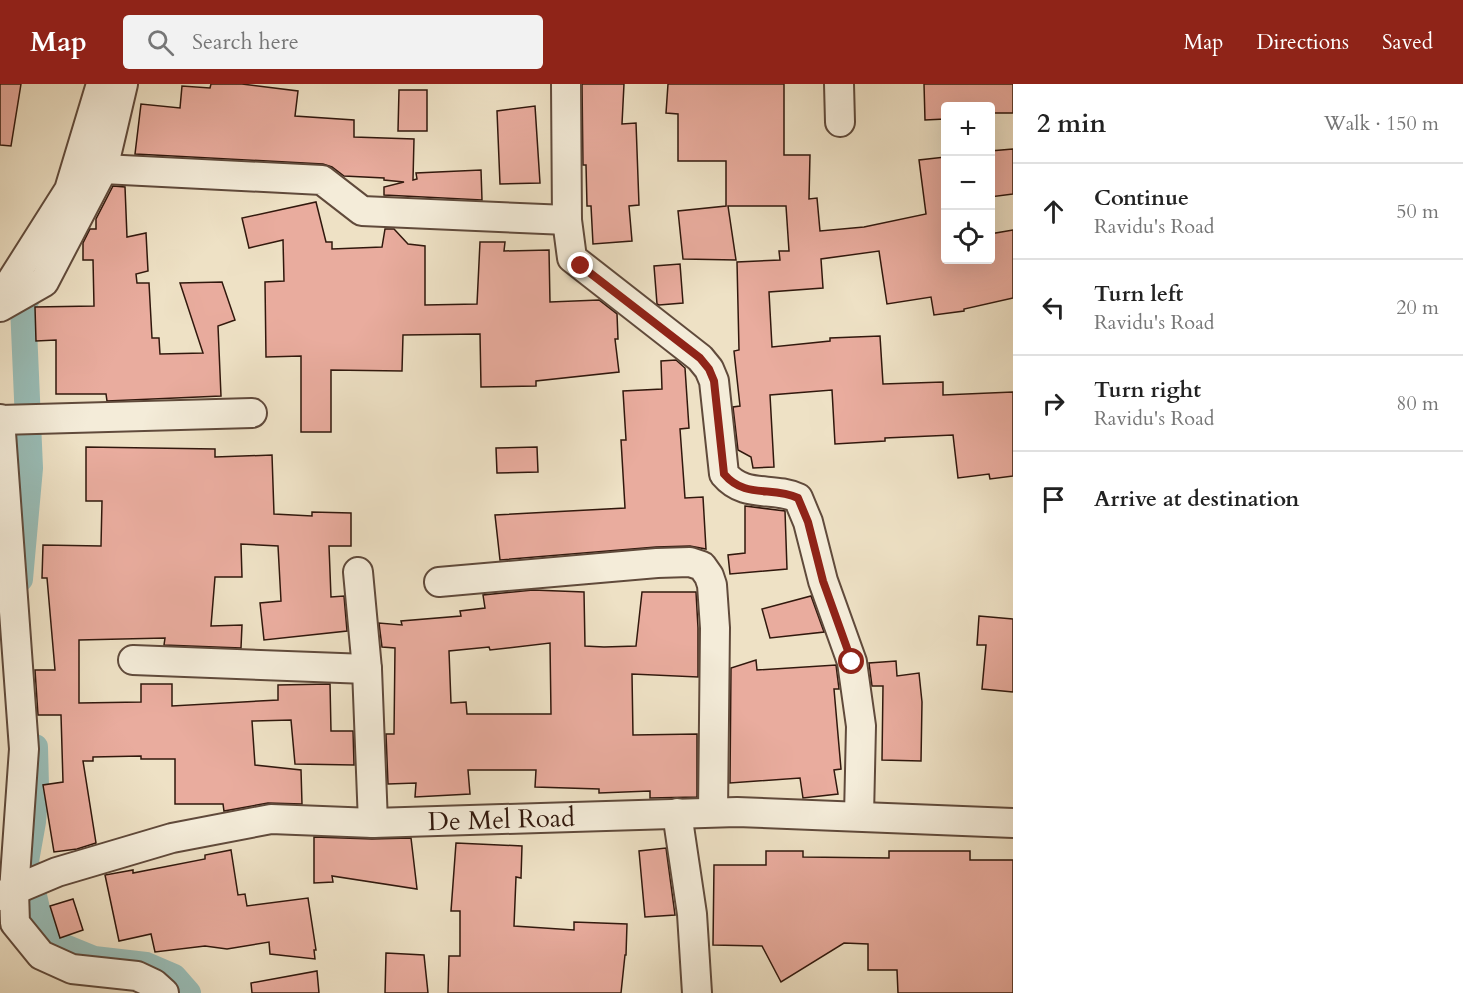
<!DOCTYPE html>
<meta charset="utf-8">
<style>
body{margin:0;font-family:Cardo,serif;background:#f2f2f2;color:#222}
.controls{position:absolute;right:18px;top:18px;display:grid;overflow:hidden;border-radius:6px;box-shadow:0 6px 24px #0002}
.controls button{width:54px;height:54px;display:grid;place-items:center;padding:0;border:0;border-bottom:2px solid #e0e0e0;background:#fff;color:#222;font:30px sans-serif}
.stop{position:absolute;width:18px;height:18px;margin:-14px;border:4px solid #8f2418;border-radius:50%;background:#fff}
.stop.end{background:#8f2418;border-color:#fff;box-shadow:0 2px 6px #0008}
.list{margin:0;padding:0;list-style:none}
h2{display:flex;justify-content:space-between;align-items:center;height:78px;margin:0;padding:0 24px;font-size:26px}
h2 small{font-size:20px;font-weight:400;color:#767676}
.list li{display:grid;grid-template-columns:39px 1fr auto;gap:18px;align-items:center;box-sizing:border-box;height:96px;padding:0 24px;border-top:2px solid #e0e0e0}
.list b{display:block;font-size:22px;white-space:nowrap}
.list p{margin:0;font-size:20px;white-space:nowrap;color:#767676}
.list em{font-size:20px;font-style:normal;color:#767676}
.icon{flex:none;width:33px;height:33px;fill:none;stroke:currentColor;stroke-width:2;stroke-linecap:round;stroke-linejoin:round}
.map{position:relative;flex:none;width:1013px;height:909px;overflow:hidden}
header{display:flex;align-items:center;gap:36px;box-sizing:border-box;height:84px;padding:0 30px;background:#8f2418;color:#fff}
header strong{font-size:28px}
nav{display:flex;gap:33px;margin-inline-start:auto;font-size:21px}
.search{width:420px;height:54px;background:#f2f2f2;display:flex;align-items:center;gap:15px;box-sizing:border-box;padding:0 21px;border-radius:6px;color:#767676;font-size:22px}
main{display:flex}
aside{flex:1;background:#fff}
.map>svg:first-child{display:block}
</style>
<header>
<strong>Map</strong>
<div class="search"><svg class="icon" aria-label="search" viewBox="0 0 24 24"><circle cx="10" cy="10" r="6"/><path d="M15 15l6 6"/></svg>Search here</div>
<nav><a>Map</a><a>Directions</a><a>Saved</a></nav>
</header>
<main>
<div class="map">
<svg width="1013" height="909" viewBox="0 0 1013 909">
<rect width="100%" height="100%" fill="#eee1c5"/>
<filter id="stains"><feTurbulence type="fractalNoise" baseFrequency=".00333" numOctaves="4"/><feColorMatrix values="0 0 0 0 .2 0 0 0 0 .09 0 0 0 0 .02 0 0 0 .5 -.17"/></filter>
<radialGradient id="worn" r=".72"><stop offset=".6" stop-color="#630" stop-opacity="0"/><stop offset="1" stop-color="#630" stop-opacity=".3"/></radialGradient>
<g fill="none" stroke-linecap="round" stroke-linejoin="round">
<g stroke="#99bdb7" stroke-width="26">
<path d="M20,495L30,384L23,222L36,197"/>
<path d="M35,663L36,702L33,738L26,777L38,829L50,857L94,875L146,881L174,893L188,909"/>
</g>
</g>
<g fill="#e9ac9e" stroke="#31180d" stroke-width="1.5" fill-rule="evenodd">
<path d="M0,0H21L11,62L0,61Z"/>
<path d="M211,0H242L298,7L295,32L354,36V53L414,55L413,96L417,95L416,89L481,86L482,116L384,111V103L404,98L384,96V94L344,92L332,83L323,80L135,70L141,20L180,24L182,2L210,4Z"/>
<path d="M582,0H624L622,40L636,39L639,121L629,122L632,157L593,160L591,122H587L586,81H583Z"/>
<path d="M668,0H784V71H810L809,115L817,114L820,147L864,143L926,130L919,76L945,73V176H990V150L1013,146V214L964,225V227L934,231L931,213L887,220L879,167L821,175L823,204L769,208L772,263L830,257V254L880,252L883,300L943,298V311L1013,308V392L990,395L989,390L958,394L953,351L885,354V357L835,360L832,306L770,311L774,383L753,384L751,373L738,366L733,323L740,322L734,267L739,266L737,178L780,176L779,167H789L786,122H728L736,176L683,175L678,127L726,122V77H678V30L666,29Z"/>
<path d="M924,0H1013V29H991V22H945V35L925,36Z"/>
<path d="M399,6H427V47H398Z"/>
<path d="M535,22L540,99L500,100L497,27Z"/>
<path d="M1013,65V110L990,113V67Z"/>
<path d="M113,102L125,103L127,153L146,149L148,187L136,190L137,199H149L152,254H159L160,270L203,269L180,199L222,198L235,236L218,242L221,312L107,317L106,310H56V256L36,257L35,223L94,222L93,176H83V159L90,145H96V135Z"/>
<path d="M316,118L326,158H332V165L382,163L385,145H394L408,160L425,162V221L477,220L480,158H505L504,167L549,166L550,218L599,216L617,230L618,255H615L619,288L536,297V302L481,303L480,250L403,251L402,287L331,286V348H301V272L266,273L265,198L284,197L283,156L249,164L242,134Z"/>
<path d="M680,180L683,219L659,221L657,220L654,182Z"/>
<path d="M676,276L685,284L689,344L680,345L685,414L703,413L706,465L690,462L656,463L500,476L495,431L625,424L621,356H626L623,307L662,305L661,277Z"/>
<path d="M86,363L215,365V373L272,371L274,430L312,432V428L351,429V462H329L331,513L344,512L347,547L264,556L260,519L281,517L278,462L241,460L242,493H215L211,542L242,541L241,564L164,561L165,554L79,556V619L141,618V600H172V622L278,616V601L330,600L331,647H353L354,681L295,680L291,636L252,637L255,681L301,686L302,720L268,719L224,727L223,720H175V675H141V672L93,673V677H83L96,759L77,765L54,768L43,701L63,698L61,631H38L35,586H55L47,494H42L43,461L101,462L102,417H86Z"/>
<path d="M537,363L538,388L497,389L496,364Z"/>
<path d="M745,422L785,427L787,485L730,490L728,471L745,469Z"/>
<path d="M533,506L584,508L585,562L604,563L636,562L642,508H696L698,544V593L632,590L633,651L697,650V713L650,714V707L599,709V705L535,703L536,686H468L470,710L415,713L416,699L388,700L386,650H394L395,564L382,563L379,539L402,541L401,537L461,532L460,527L485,524L483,511ZM550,559L551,630H467L466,618L451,619L449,567L489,563L490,566Z"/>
<path d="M811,512L824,548L770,554L762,525Z"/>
<path d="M979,532L1013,535V608L982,605L986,561H977Z"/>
<path d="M756,576L757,586L836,581L839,605H834L841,685L834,686L838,710L803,714L800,694L730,699L731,584Z"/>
<path d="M896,577L897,592L919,589L922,618L921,677L882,676L883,602H872L869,579Z"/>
<path d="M314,753L372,755L411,754L417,805L332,792L333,798L314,799Z"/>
<path d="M456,759L522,762L521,794L516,793L514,842L574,846V838L627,840L626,871H625L621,909H448L449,872H460V827H451Z"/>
<path d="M666,764L675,831L645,833L639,767Z"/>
<path d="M231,766L238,811L245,810L247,822L308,814L316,866H314L315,875L270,870L269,858L227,865L205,862L155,868L151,850L119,857L105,791L133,786V789L205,775V771Z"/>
<path d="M766,767H803V773L889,774V767H970V776H1013V909H898L897,886H868V860L844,859L781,898L762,862L713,861L714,781H766Z"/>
<path d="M73,815L83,846L60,854L50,822Z"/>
<path d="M386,869L424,871L428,909H385Z"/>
<path d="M317,887L319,909H252L251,899Z"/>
</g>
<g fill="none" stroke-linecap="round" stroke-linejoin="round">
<g stroke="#604a3b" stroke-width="32">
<g id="minor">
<path d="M566,0L567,136L572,174L700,274L709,285L714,297L724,390C745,415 772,402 798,414L808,438L823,497L852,578L861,642L859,732"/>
<path d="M839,0L840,38"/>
<path d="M103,85L322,96L362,127L567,136"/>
<path d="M0,215L69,106L101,0"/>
<path d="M0,223L44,198L103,85L123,0"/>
<path d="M0,335L24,665L14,807L15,839L41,871L72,885L137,892L154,900L164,909"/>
<path d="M0,336L252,329"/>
<path d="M358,488L367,585L373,739"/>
<path d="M439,498L657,479L690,478L702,482L709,492L712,501L715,544L713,728"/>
<path d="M133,576L367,585"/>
<path d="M677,729L692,830L697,909"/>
<path id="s1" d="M0,812L57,788L172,754L271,735L373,739L737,728L1013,739"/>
</g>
</g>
<use href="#minor" stroke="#f4ecd9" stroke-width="28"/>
</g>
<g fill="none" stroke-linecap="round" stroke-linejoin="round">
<path stroke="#8f2418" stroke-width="8" d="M581,182L700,274L709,285L714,297L724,390C745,415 772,402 798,414L808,438L823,497L852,578"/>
</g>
<g text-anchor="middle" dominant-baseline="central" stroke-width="6" stroke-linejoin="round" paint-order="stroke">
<g font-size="26" fill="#31180d" stroke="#f4ecd9">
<text stroke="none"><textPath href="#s1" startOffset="513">De Mel Road</textPath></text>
</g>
</g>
<rect width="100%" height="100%" filter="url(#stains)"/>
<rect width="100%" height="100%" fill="url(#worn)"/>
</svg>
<div class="controls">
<button>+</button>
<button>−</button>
<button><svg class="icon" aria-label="locate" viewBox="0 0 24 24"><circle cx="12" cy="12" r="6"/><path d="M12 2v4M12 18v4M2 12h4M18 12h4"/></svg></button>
</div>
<div class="stop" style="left:852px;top:578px"></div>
<div class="stop end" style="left:581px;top:182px"></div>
</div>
<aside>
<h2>2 min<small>Walk · 150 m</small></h2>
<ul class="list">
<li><svg class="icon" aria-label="ahead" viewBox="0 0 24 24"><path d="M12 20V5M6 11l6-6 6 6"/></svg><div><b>Continue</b><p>Ravidu's Road</p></div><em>50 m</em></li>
<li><svg class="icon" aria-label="left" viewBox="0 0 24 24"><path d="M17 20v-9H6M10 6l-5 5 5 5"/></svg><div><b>Turn left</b><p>Ravidu's Road</p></div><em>20 m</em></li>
<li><svg class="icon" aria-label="right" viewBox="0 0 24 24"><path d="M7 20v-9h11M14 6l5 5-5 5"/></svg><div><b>Turn right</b><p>Ravidu's Road</p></div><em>80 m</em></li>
<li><svg class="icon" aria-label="arrive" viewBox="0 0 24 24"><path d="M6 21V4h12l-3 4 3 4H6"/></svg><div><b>Arrive at destination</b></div></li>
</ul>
</aside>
</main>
